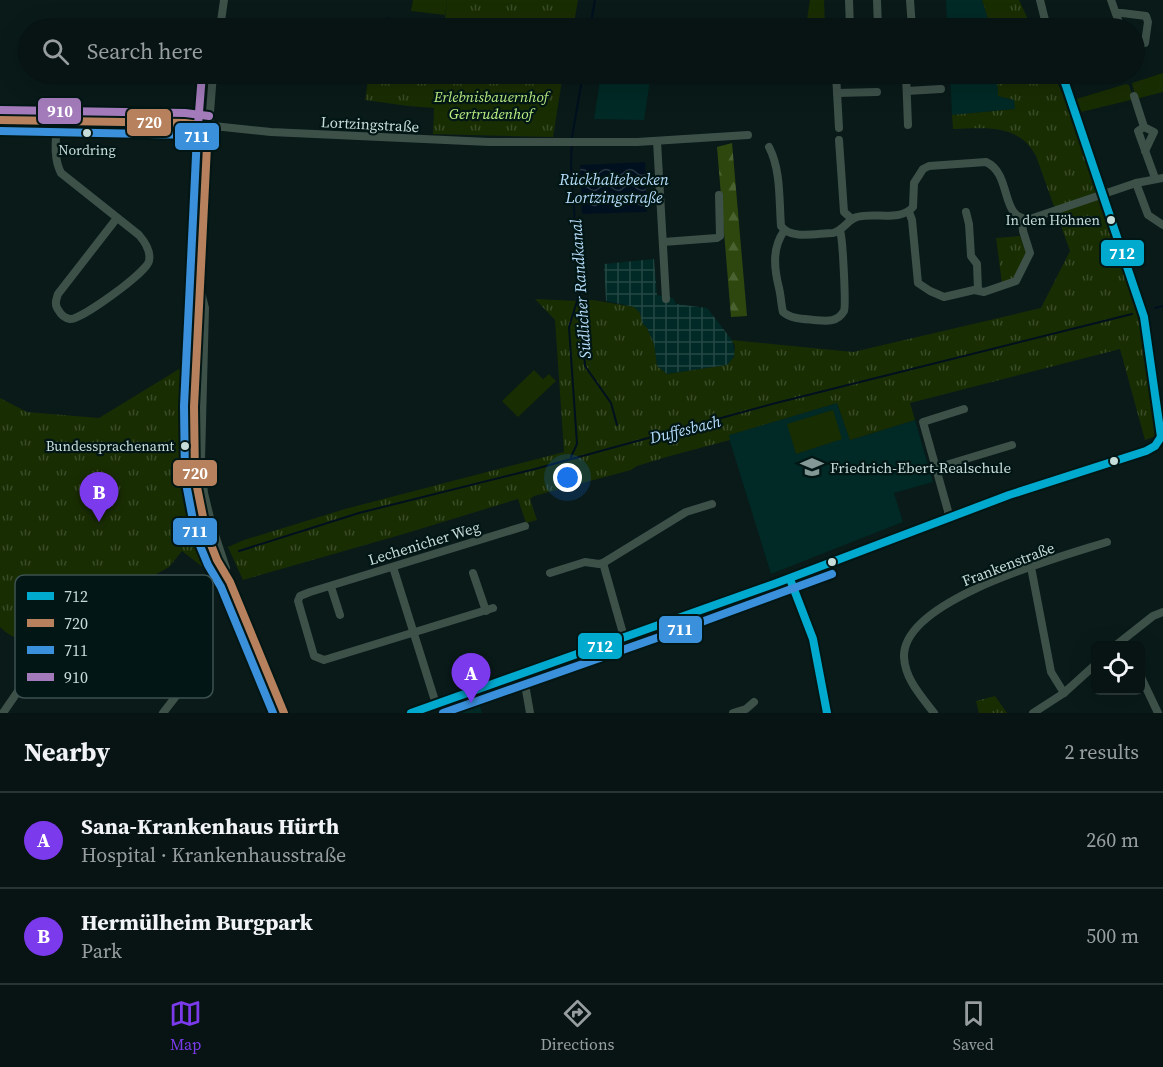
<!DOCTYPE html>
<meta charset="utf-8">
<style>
body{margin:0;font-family:"Source Serif 4",serif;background:#152121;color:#f1f3f6}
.controls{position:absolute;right:18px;bottom:18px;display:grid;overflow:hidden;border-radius:9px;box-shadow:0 6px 24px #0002}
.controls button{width:54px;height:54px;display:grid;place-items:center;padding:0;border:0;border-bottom:2px solid #283333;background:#071413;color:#f1f3f6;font:30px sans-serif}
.you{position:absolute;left:568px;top:478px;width:21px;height:21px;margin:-15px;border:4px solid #fff;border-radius:50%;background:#1a73e8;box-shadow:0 0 0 9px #1a73e833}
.badge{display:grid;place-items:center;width:39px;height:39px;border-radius:50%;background:#7c3aed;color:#fff;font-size:20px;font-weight:700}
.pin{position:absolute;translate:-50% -50px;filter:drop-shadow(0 2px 3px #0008)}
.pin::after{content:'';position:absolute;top:32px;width:21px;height:18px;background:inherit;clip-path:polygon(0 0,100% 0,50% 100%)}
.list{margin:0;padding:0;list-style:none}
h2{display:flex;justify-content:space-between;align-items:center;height:78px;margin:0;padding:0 24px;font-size:26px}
h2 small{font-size:20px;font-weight:400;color:#989ea0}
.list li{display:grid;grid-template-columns:39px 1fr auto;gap:18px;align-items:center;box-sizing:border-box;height:96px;padding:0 24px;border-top:2px solid #283333}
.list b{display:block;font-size:22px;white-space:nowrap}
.list p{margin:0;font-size:20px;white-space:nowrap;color:#989ea0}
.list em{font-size:20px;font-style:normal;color:#989ea0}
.icon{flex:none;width:33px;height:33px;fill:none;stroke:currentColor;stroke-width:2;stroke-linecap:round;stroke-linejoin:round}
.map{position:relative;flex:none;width:1163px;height:713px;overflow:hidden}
.search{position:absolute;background:#071413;box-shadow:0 6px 24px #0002;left:18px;right:18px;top:18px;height:66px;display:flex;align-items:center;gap:15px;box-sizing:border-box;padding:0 21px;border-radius:33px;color:#989ea0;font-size:22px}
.sheet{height:270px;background:#071413}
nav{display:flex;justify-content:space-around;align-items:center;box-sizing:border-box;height:84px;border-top:2px solid #283333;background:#071413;font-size:16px;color:#989ea0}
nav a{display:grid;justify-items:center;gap:3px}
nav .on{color:#7c3aed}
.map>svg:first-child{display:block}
</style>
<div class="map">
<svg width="1163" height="713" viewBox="0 0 1163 713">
<defs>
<pattern id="industrial-grid" width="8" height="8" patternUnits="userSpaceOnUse" patternTransform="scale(1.5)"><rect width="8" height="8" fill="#012925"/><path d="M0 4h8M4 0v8" fill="none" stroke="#254844"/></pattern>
<pattern id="forest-firs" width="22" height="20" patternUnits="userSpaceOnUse" patternTransform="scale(1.5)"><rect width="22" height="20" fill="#2d470e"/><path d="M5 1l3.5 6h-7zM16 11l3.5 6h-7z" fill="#4a6130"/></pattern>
<pattern id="park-tufts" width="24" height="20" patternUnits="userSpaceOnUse" patternTransform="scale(1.5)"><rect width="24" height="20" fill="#192d03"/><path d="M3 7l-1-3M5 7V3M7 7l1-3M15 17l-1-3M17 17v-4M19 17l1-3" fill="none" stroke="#394b27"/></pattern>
<pattern id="water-waves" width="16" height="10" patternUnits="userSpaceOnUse" patternTransform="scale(1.5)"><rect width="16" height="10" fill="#01101f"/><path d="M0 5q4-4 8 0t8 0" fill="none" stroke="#25323f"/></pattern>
</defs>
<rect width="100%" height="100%" fill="#091a19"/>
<g fill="#012925">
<path d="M946,0H982L991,28H947Z"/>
<path d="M601,74H651L644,120L594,119Z"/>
<path d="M950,74H997L998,96L1014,100L1016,109L952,115Z"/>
<path d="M837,403L850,440L915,420L933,482L894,493L903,522L771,574L728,435Z"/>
<path d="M477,698L482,713H437L450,708Z"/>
</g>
<path fill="url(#industrial-grid)" d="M654,259L657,295L673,298L676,304L707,308L732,340L735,353L732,362L727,365L667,374L657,366L654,344L647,328L642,323L634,307L606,301L604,264Z"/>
<g fill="#192d03">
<path d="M413,0H447L445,15L411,11Z"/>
<path d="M1163,73V92L1136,99L1132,83Z"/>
<path d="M1126,84L1129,85L1133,97L1131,100L1081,112L1076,99Z"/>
<path d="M534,370L543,379L549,374L556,381L518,417L502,401Z"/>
<path d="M833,410L842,439L796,454L787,424Z"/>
</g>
<path fill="url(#forest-firs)" d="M732,143L747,316L731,317L717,147Z"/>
<g fill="url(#park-tufts)">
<path d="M447,0H578L573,28H444Z"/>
<path d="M810,0H824L825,26H806Z"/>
<path d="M982,0H1019L1032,28H991Z"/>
<path d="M369,74H563L553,137L433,134L434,108L408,106L365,100Z"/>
<path d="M997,74H1053L1064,97L1138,309L1156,416L1157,428L1154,437L1145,440L1120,349L910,403L915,420L850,440L837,403L729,435L730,440L670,456L637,466L631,470L534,496L530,499L537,520L526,523L518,499L407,533L243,580L228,547L244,540L345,509L564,452L555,320L535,299L578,301L593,300L634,307L640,313L642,323L647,328L654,344L657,366L667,374L727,365L734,357L735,346L732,340L853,352L1041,308L1070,251L1036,156C1019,123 984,128 953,129L952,115L1015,109L1014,100L998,96Z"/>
<path d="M1020,236L1026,253L1013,280L1002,283L996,238Z"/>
<path d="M189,363L187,493L213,566L209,572L182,551L169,567L153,576L109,590L74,605L78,610L75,615L76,624C58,631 31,645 12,636C8,634 3,630 0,627V398L27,412L99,418Z"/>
<path d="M995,696L1007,713H979L976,701Z"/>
</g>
<g fill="url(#water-waves)">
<path d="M388,17L402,21L401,28H384Z"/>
<path d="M645,162L647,212L582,214L580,165Z"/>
</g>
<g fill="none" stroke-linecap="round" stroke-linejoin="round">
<g stroke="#01101f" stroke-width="2">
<path d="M590,28L595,0"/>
<path d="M583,74L572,137L571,166L585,366L611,403L617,425"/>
<path d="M1155,308L1163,306"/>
<path d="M571,457L577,444L569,327L578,298"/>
<path d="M239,551L359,513L535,469L776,403L1132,314"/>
</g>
<g stroke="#3d5149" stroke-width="8">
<path d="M849,0L850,28"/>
<path d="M877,0L878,28"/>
<path d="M910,0L912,28"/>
<path d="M1040,0L1047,28"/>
<path d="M1111,0L1121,28"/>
<path d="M1116,13H1122L1146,16L1148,22L1145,43L1134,46"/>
<path d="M220,28L224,0"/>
<path d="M213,74L202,214L201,292L194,407L195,477L206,532L217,560L230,582"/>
<path d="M836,74L839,128"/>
<path d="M906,74L908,125"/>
<path d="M1062,74L1144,317L1150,352L1161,437"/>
<path d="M907,91L941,89"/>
<path d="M837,93L877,92"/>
<path d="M1134,96L1144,127L1138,131L1155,178"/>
<path d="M0,120L185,123L271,132L489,142H637L748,135"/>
<path d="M57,122C56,139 53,158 61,173L139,235C145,242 151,252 149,261C147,272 81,320 70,319C65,318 61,315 59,311C54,305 56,300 58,294L117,218"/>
<path d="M1144,127L1154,132L1145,151"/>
<path d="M839,140L844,212L852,219"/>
<path d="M657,141L666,299"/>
<path d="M769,147C781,170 779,200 781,226C790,240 818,233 833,233C844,230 848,219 857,217C875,212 900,222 913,207L914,183L923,169L929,166L986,162C1013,174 999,220 1030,219L1136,183L1163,178"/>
<path d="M1136,183L1148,215L1163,225"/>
<path d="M909,212L912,220L918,283L930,291L944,297L974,290L984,292L1016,281L1030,253L1023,231L1022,220"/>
<path d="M966,212L969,224L971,256L977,264L978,290"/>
<path d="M784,231C772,248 774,268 779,288C781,296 781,304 783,312C791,319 804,319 814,320C826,321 837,323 844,311C846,306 843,239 840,231"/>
<path d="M663,242L717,238L720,236L719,195"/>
<path d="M202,296L205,308L201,460L204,493L212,526L226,568"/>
<path d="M936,468L1012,445"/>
<path d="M948,519V511L923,422L964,409"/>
<path d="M603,563L624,637"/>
<path d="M393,567L436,704"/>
<path d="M1031,567L1051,672L1064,693"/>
<path d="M473,573L486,611"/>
<path d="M550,573L585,562L599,564L603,563L686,512L712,504"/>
<path d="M790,579L813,639L827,713"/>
<path d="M229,580L284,713"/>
<path d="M331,587L340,615"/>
<path d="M493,608L324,660L314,656L298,601L300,596L310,592L525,526"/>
<path d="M1115,646L1153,616L1163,612"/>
<path d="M523,673L530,713"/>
<path d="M1140,675L1158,713"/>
<path d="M3,713L49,646L153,616L165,624L192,667L193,674L190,678L163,713"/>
<path d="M411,713L774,584L868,547L1009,495L1146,451L1155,446L1161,437"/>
<path d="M733,713L746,709L754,702"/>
<path d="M934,713C921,696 905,679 904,657C902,599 1061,557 1107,542"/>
<path d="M1033,713L1064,693L1096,664"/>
</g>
<g stroke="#021715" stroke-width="12">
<g id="bus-1">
<path d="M1062,74L1144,317L1161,437"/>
<path d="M790,579L813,639L827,713"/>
<path d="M411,713L774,584L1009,495L1146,451L1155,446L1161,437"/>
</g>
</g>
<g stroke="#021715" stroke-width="12">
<g id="bus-2">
<path d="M0,120L185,123L208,126"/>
<path d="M208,126L194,407L195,477L206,532L217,560L230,582L284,713"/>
</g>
</g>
<g stroke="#021715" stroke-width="12">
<g id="bus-3">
<path d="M0,131L197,135L184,406L185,478L196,536L208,565L221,587L273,713"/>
<path d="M443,713L685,628L832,574"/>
</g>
</g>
<g stroke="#021715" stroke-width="12">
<g id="bus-4">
<path d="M0,110L185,113L209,116"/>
<path d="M198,125L202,74"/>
</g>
</g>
<use href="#bus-1" stroke="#00a9ce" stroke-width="8"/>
<use href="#bus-2" stroke="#b6815c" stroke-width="8"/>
<use href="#bus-3" stroke="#3a90db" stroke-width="8"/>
<use href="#bus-4" stroke="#a37bba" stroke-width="8"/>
</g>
<defs>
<g id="school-bare" transform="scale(1.8)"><path d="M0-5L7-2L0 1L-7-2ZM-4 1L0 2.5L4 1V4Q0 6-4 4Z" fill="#849996" stroke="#021715" stroke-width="2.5" paint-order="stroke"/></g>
</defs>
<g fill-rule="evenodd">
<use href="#school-bare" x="812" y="467"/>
</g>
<g fill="#c7ddda" stroke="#021715" stroke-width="2">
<circle cx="87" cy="133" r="5"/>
<circle cx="1111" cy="220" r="5"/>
<circle cx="185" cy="446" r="5"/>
<circle cx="1114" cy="461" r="5"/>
<circle cx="832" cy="562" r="5"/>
</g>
<g text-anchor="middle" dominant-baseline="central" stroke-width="4.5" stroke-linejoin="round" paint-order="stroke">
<g font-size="14" fill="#c7ddda" stroke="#021715" text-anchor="end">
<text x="87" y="150" text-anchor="middle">Nordring</text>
<text x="1100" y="220">In den Höhnen</text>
<text x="174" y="446">Bundessprachenamt</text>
</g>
<g font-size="15" font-style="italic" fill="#bbf083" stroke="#021715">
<text x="491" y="96">Erlebnisbauernhof<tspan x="491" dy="17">Gertrudenhof</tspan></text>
</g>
<g font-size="15" fill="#c7ddda" stroke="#021715">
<text transform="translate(370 124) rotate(3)">Lortzingstraße</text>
<text transform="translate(424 543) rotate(-17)">Lechenicher Weg</text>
<text transform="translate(1008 564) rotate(-21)">Frankenstraße</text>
</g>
<g font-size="15" fill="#c7ddda" stroke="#021715" text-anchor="start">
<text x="830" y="467">Friedrich-Ebert-Realschule</text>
</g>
<g font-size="16" font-style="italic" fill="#b5ddfb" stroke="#021715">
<text x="614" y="179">Rückhaltebecken<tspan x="614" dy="18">Lortzingstraße</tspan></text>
<text transform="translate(580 289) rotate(-94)">Südlicher Randkanal</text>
<text transform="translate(685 429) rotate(-14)">Duffesbach</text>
</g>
</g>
<rect x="15" y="575" width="198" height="123" rx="9" fill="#021715" stroke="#3d5250" stroke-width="1.5"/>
<rect x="27" y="592" width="27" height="8" fill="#00a9ce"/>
<rect x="27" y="619" width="27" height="8" fill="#b6815c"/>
<rect x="27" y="646" width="27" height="8" fill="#3a90db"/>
<rect x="27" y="673" width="27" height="8" fill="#a37bba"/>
<g font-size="16" fill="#c7ddda">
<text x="64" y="602">712</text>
<text x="64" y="629">720</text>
<text x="64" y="656">711</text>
<text x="64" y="683">910</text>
</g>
<g stroke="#021715" stroke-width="2">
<rect x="37" y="97" width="45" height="28" rx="6" fill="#a37bba"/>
<rect x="126" y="108" width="46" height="29" rx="6" fill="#b6815c"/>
<rect x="174" y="122" width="46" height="29" rx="6" fill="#3a90db"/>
<rect x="1100" y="239" width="45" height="28" rx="6" fill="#00a9ce"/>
<rect x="172" y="459" width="46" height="28" rx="6" fill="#b6815c"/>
<rect x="172" y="517" width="46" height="29" rx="6" fill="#3a90db"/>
<rect x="658" y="615" width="45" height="29" rx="6" fill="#3a90db"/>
<rect x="577" y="632" width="46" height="28" rx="6" fill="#00a9ce"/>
</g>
<g font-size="16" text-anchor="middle" font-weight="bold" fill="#fff">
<text x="60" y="117">910</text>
<text x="149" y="128">720</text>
<text x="197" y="142">711</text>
<text x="1122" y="259">712</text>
<text x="195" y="479">720</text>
<text x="195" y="537">711</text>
<text x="680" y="635">711</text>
<text x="600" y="652">712</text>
</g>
</svg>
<div class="controls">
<button><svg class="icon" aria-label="locate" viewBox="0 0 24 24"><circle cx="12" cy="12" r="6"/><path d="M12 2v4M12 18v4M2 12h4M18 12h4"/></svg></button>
</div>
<div class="you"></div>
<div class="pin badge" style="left:471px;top:703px">A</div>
<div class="pin badge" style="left:99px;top:522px">B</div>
<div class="search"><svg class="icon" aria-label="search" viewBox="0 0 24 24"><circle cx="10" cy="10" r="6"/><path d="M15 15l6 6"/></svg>Search here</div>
</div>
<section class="sheet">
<h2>Nearby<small>2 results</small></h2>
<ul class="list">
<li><span class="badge">A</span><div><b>Sana-Krankenhaus Hürth</b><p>Hospital · Krankenhausstraße</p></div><em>260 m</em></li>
<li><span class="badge">B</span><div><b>Hermülheim Burgpark</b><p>Park</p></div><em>500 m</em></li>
</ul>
</section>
<nav>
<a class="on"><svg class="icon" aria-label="map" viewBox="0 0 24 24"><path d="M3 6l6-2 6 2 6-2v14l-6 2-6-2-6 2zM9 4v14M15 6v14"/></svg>Map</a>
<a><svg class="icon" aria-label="directions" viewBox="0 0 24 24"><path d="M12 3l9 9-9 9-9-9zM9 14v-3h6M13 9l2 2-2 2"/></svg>Directions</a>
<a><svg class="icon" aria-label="saved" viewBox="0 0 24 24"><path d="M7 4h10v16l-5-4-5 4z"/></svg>Saved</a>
</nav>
